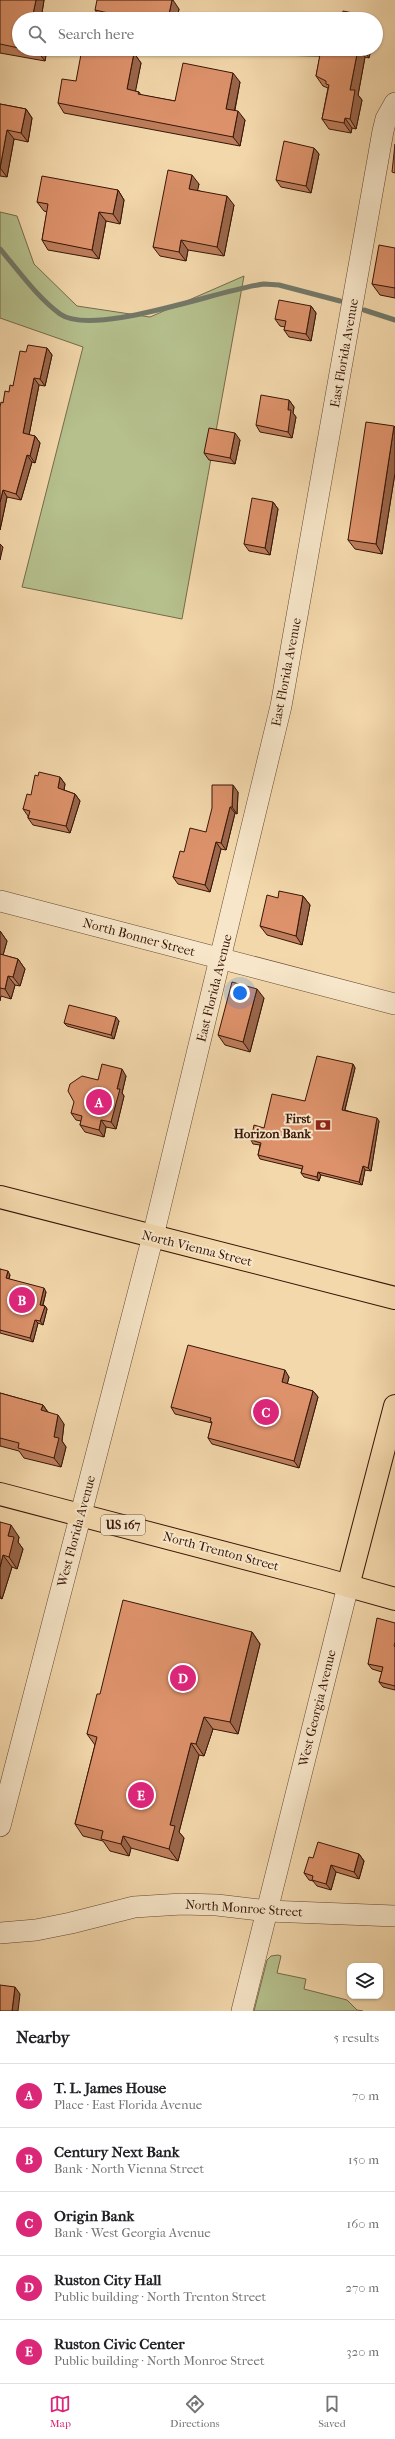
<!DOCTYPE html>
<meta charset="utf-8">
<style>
body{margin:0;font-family:"IM FELL French Canon",serif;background:#f6f6f6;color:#202124}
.controls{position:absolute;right:12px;bottom:12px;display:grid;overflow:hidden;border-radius:8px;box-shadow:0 1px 3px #0004}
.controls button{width:36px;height:36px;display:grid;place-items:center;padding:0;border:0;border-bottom:1px solid #e0e0e0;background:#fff;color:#202124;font:20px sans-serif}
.you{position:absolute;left:240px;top:993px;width:14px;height:14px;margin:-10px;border:3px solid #fff;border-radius:50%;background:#1a73e8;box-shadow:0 0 0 6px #1a73e833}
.badge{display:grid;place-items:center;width:26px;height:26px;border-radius:50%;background:#db2777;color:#fff;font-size:13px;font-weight:700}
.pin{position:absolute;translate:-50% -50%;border:2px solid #fff;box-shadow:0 1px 4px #0006}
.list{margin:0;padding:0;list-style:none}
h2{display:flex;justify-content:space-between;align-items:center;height:52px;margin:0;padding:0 16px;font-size:17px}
h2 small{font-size:13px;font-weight:400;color:#757577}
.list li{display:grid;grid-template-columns:26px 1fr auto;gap:12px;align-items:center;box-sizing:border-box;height:64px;padding:0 16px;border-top:1px solid #e0e0e0}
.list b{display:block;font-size:15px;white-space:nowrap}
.list p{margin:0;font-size:13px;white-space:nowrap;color:#757577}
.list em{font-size:13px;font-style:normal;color:#757577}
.icon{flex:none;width:22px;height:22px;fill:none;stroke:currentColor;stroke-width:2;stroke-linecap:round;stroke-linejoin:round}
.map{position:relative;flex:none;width:395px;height:2011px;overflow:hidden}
.search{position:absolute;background:#fff;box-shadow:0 1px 3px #0004;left:12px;right:12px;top:12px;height:44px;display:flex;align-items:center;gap:10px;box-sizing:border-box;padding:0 14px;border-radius:22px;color:#757577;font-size:15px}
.sheet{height:372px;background:#fff}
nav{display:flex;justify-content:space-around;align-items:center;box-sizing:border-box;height:56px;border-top:1px solid #e0e0e0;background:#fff;font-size:11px;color:#757577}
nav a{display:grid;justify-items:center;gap:2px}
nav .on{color:#db2777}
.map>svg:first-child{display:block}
</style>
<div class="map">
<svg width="395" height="2011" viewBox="0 0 395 2011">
<rect width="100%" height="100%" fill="#f3d8ac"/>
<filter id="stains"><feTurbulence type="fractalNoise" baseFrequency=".005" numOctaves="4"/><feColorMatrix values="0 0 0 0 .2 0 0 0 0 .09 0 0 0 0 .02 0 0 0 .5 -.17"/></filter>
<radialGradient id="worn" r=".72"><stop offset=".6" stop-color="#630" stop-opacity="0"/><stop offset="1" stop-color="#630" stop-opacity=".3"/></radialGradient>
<g fill="#b5c08d" stroke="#766a4a">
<path d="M0,212L17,216L34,264L77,306L150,317L244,276L182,619L22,587L83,347L0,318Z"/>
<path d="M278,1955L281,1956L277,1973L306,1979L304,1989L347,2000L357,2010L363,2011H254L267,1960L271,1956Z"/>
</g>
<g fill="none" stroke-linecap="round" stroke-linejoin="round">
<g stroke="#737868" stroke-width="5">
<path d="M0,249C19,271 36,296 60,314C94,338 221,289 264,284L279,285L340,301"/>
<path d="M364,310L395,320"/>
</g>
<g stroke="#664630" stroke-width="22">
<g id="street">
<path d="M0,901L395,1004"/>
<path d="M0,1826L153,1236L281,706L383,131L386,119L395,103"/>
<path d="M0,1933L36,1930L71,1923L134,1907L182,1904L217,1905L268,1911L395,1916"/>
<path d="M242,2011L348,1586"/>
</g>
</g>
<g stroke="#371507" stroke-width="24">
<path id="primary" d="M348,1586L395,1406"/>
</g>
<g stroke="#371507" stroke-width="24">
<g id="highway">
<path d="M0,1197L395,1298"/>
<path d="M0,1494L324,1579L395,1599"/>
</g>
</g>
<use href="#street" stroke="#f7e6c9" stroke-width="21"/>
<use href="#primary" stroke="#f3d8ac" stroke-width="22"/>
<use href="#highway" stroke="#f3d8ac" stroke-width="22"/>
</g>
<g fill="#be7e5c" stroke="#371507">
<path d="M0,0H44L41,19H19V49H47L45,61L0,53Z"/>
<path d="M179,9L177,19H101L95,10Z"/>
<path d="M252,49H371L369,58L365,57L358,95L362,100L356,129L352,128L351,133L329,129L322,119L328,88L323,86L316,76L320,56L271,55L267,50Z"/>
<path d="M134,53L141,63L135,91L139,92L141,95L175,101L240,82L235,110L245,120L240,146L64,113L58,103L76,81Z"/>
<path d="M0,104L26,109L32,118L28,142L14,139L7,177L0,176Z"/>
<path d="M314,148L319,154L311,193L281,187L276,180Z"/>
<path d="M199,184L197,190L234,205L224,256L188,250L186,261L160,256L153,247Z"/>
<path d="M118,190L124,200L120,224L106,221L99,259L48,250L42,240L47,212L44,211L37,202Z"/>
<path d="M395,248V298L380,295L372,284Z"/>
<path d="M311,306L316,313L311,341L289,337L284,330L285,327L280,326L275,319Z"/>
<path d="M47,348L52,355L45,386L39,385L29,435L35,436L40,443L35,463L32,462L21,500L7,497L0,530L3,403L13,386L26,352Z"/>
<path d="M289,400L294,407L293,413L296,417L292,438L260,432L256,425Z"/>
<path d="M394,426L395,428V473L382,554L355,549L348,540Z"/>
<path d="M240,440L235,464L209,460L204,453Z"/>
<path d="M273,502L278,509L270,555L249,551L244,544Z"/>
<path d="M60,777L65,784L64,790L75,794L80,801L70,833L33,825L28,818V816L23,809L31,795Z"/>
<path d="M238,792L237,814L235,813L226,850L221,849L210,892L178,884L173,877L184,852L206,832Z"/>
<path d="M303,896L310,905L302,945L267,935L260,926Z"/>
<path d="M0,931L7,941L3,955L18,959L25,969L20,986L15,985L11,999L1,996L0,1001Z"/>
<path d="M264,998L250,1052L225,1045L218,1035Z"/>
<path d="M119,1021L114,1039L67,1026L64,1023Z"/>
<path d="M353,1064L355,1068L345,1110L379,1121L371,1171L365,1170L362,1185L321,1175L319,1181L304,1177L301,1173L302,1169L260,1159L258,1155L260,1145L253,1144L251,1140L264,1128L305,1101Z"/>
<path d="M126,1076L122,1093L124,1096L116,1129L106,1127L104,1137L85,1132L80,1125L81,1121L76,1120L71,1113L98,1080Z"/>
<path d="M0,1269L10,1275L9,1279L46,1292L43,1305L45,1306L47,1309L43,1325L38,1323L33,1342L0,1333Z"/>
<path d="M289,1377L287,1384L313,1391L318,1397L299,1468L212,1444L208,1438L212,1423L175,1414L171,1407Z"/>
<path d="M0,1393L43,1405L48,1412L64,1424L62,1441L66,1447L61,1467L24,1458L19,1451L0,1446Z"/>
<path d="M0,1522L19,1537L18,1542L23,1549L17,1569L12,1567L2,1599L0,1598Z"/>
<path d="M395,1623V1690L383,1687L379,1682L382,1672L372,1669L368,1664Z"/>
<path d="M252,1632L260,1644L238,1734L213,1729L204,1756L199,1755L179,1832L184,1838L178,1861L131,1848L129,1856L110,1851L103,1841L83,1836L75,1824L95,1745L87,1734L100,1694Z"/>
<path d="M359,1854L364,1861L359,1879L336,1872L331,1890L317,1886L313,1881L309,1880L304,1873L313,1858Z"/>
</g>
<g fill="#9b664b" stroke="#371507">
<path d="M36,0H44L41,19H32Z"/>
<path d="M172,0H173L179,9L177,19H168Z"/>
<path d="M363,15L366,19H362Z"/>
<path d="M38,49H47L45,61L38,52Z"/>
<path d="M358,49H359L365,57L358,95L362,100L356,129L350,119V90Z"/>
<path d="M363,49H371L369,58Z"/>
<path d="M134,53L141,63L134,99L127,89Z"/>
<path d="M233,73L240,82L233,118L226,109Z"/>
<path d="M26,109L32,118L28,142L21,133Z"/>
<path d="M238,111L245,120L240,146L233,137Z"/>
<path d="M345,118L352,128L351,133L344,123Z"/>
<path d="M7,130L14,139L7,177L0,168Z"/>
<path d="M314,148L319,154L311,193L306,186Z"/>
<path d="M192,175L199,184L196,198L189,189Z"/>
<path d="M118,190L124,200L120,224L113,214Z"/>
<path d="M227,196L234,205L224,256L217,247Z"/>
<path d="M99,212L106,221L99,259L92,250Z"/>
<path d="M181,240L188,250L186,261L179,252Z"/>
<path d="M311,306L316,313L311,341L306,334Z"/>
<path d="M47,348L52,355L45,386L40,379Z"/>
<path d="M34,378L39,385L28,440L23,433Z"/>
<path d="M289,400L294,407L293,413L296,417L292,438L288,432V410Z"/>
<path d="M394,426L395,428V473L382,554L376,544Z"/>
<path d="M235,433L240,440L235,464L230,458Z"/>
<path d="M35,436L40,443L35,463L30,456Z"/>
<path d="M27,455L32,462L21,500L16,494Z"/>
<path d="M3,490L7,497L0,530V502Z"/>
<path d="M273,502L278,509L270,555L265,548Z"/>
<path d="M0,544L3,547L0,560Z"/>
<path d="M60,777L65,784L63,795L58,788Z"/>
<path d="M233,785L238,792L237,814L232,807Z"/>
<path d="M75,794L80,801L70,833L66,826Z"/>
<path d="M230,807L235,813L226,850L221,843Z"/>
<path d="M216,842L221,849L210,892L205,885Z"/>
<path d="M303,896L310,905L302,945L296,936Z"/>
<path d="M0,931L7,941L1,962L0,961Z"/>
<path d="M18,959L25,969L20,986L13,977Z"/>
<path d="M8,976L15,985L11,999L5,989Z"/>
<path d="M257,989L264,998L250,1052L243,1042Z"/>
<path d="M116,1017L119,1021L114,1039L111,1035Z"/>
<path d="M353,1064L355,1068L344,1113L342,1110Z"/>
<path d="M122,1069L126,1076L122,1093L124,1096L116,1129L111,1122L117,1089Z"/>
<path d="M377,1118L379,1121L371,1171L368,1168Z"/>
<path d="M101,1120L106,1127L104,1137L99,1130Z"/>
<path d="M363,1166L365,1170L362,1185L359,1182Z"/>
<path d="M318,1172L321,1175L319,1181L317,1177Z"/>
<path d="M8,1271L10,1275L8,1281L6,1278Z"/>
<path d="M44,1288L46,1292L42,1308L40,1305Z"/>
<path d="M45,1306L47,1309L43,1325L40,1321Z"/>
<path d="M35,1320L38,1323L33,1342L30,1338Z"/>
<path d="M285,1370L289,1377L286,1389L282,1382Z"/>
<path d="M313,1391L318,1397L299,1468L294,1461Z"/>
<path d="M43,1405L49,1414L41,1410Z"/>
<path d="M58,1415L64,1424L62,1441L66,1447L61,1467L54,1458V1437Z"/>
<path d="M11,1525L19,1537L18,1542L23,1549L17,1569L9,1557L8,1536Z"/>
<path d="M3,1555L12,1567L2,1599L0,1596V1567Z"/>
<path d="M252,1632L260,1644L238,1734L230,1722Z"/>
<path d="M204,1717L213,1729L204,1756L196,1744Z"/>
<path d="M191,1743L199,1755L179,1832L184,1838L178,1861L169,1849L170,1825Z"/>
<path d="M123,1836L131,1848L129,1856L121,1844Z"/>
<path d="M359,1854L364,1861L359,1879L354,1872Z"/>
<path d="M331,1865L336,1872L331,1890L326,1884Z"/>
<path d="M15,1987L20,1994L18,2011H12Z"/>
</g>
<g fill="#dd926b" stroke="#371507">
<path d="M0,0H36L32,19H19V48L0,44Z"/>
<path d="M97,0H172L168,19H112L113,14L95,10Z"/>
<path d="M343,11L363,15L362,19H363H246V14H261V18L304,19V15L342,16Z"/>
<path d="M24,49H38V52Z"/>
<path d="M82,49H111L134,53L127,89L139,92L138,94L175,101L183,63L233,73L226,109L238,111L233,137L58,103L62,79L76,81Z"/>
<path d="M321,49H358L350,90H355L350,119L345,118L344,123L322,119L329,85L326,84V81L316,76Z"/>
<path d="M0,104L26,109L21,133L7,130L0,168Z"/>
<path d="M284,141L314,148L306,186L276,180Z"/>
<path d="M395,144V173L392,172Z"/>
<path d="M168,170L192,175L189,189L227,196L217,247L181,240L179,252L153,247Z"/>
<path d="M42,176L118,190L113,214L99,212L92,250L42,240L48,204L37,202Z"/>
<path d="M379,245L395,248V288L372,284Z"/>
<path d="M279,300L311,306L306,334L284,330L286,321L275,319Z"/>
<path d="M28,345L47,348L40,379L34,378L23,433L35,436L30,456L27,455L16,494L3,490L0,502V407L1,402L3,403L5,391L9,392L10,385L13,386L20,351L26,352Z"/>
<path d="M261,395L289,400L288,410H291L288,432L256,425Z"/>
<path d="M366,422L394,426L376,544L348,540Z"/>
<path d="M209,428L235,433L230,458L204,453Z"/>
<path d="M252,498L273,502L265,548L244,544Z"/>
<path d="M39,772L60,777L58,788L75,794L66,826L28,818L30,811L23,809L27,794L31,795L35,775L38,776Z"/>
<path d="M212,785H233L232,807H230L221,843L216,842L205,885L173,877L180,851L184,852L190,828L206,832L212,808Z"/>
<path d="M279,891L303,896L296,936L260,926L267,895L278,898Z"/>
<path d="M0,954L18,959L13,977L8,976L5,989L0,988Z"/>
<path d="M232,982L257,989L243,1042L218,1035Z"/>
<path d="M69,1005L116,1017L111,1035L64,1023Z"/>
<path d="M317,1056L353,1064L342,1110L377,1118L368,1168L363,1166L359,1182L318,1172L317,1177L301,1173L303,1166L258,1155L261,1143L251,1140L254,1125L264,1128L272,1094L305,1101Z"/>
<path d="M102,1064L122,1069L117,1089H120L111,1122L101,1120L99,1130L80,1125L82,1116L71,1113L74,1102L68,1091L70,1084L82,1076L98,1080Z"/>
<path d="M0,1269L8,1271L6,1278L44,1288L40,1305L45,1306L40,1321L35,1320L30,1338L0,1330Z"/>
<path d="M188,1345L285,1370L282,1382L313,1391L294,1461L208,1438L212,1422L210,1421L211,1418L171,1407Z"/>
<path d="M0,1393L43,1405L41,1410L58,1415L54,1437L59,1438L54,1458L18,1448L19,1443L0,1438Z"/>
<path d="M0,1522L11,1525L8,1536L14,1537L9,1557L3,1555L0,1567Z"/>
<path d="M123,1600L252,1632L230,1722L204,1717L196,1744L191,1743L170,1825L175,1826L169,1849L123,1836L121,1844L101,1839L103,1831L75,1824L97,1737L87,1734L97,1694H100Z"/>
<path d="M377,1618L395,1623V1642L394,1646L395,1647V1686L379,1682L383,1667L368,1664Z"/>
<path d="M318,1842L359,1854L354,1872L331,1865L326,1884L312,1880L313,1876L304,1873L309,1857L313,1858Z"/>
<path d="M0,1985L15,1987L12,2011H0Z"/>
</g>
<defs>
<g id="bank-bare" transform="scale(1.2)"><path d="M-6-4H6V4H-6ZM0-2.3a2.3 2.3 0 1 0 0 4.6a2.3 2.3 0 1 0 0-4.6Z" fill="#8f2418" stroke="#f7e6c9" stroke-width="2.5" paint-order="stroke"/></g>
</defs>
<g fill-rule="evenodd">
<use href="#bank-bare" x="323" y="1125"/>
</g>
<g text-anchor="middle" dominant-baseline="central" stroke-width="4" stroke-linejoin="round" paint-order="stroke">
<rect fill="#f7e6c9" stroke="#715441" stroke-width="1" x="101" y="1515" width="44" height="20" rx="3"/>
<g font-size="12" font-weight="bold" fill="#371507">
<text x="123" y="1525">US 167</text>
</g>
<g font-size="13" fill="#371507" stroke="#f7e6c9">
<text transform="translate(344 353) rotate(-80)">East Florida Avenue</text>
<text transform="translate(286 672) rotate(-79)">East Florida Avenue</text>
<text transform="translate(139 937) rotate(15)">North Bonner Street</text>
<text transform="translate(214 988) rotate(-76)">East Florida Avenue</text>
<text transform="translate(197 1248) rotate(14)">North Vienna Street</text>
<text transform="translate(76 1531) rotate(-75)">West Florida Avenue</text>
<text transform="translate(221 1551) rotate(15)">North Trenton Street</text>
<text transform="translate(317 1708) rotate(-76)">West Georgia Avenue</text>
<text transform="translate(244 1908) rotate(4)">North Monroe Street</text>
</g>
<g font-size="13" font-weight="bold" fill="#371507" stroke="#f7e6c9" text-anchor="end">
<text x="311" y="1118">First<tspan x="311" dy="15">Horizon Bank</tspan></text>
</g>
</g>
<rect width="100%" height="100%" filter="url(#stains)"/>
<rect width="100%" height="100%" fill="url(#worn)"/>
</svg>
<div class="controls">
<button><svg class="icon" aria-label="layers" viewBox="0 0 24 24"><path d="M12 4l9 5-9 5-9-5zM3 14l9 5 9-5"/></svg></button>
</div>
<div class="you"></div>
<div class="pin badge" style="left:99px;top:1102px">A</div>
<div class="pin badge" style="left:22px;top:1300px">B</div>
<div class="pin badge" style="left:266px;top:1412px">C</div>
<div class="pin badge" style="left:183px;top:1678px">D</div>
<div class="pin badge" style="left:141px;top:1795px">E</div>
<div class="search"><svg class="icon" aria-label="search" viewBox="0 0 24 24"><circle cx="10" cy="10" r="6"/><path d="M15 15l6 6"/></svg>Search here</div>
</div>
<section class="sheet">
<h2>Nearby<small>5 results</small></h2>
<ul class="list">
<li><span class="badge">A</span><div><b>T. L. James House</b><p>Place · East Florida Avenue</p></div><em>70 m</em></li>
<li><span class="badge">B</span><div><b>Century Next Bank</b><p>Bank · North Vienna Street</p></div><em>150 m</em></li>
<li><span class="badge">C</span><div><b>Origin Bank</b><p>Bank · West Georgia Avenue</p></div><em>160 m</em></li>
<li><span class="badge">D</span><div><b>Ruston City Hall</b><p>Public building · North Trenton Street</p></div><em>270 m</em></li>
<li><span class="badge">E</span><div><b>Ruston Civic Center</b><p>Public building · North Monroe Street</p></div><em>320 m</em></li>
</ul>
</section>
<nav>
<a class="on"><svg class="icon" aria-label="map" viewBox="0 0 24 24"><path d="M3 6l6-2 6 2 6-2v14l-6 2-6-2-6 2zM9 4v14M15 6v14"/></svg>Map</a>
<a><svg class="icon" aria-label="directions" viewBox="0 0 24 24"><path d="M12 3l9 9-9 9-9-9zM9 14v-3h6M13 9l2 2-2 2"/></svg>Directions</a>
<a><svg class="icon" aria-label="saved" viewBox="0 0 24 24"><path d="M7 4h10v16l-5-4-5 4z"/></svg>Saved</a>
</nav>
